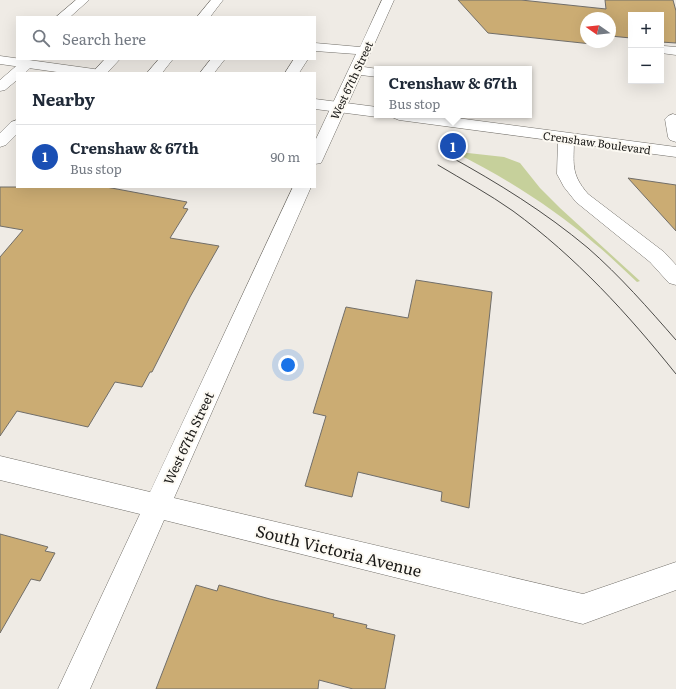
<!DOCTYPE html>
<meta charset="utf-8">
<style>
body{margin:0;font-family:Literata,serif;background:#f2f2f3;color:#1f2937}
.controls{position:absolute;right:12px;top:12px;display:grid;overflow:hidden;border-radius:0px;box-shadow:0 4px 16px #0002}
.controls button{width:36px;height:36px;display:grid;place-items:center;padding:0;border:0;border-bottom:1px solid #e0e1e3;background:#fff;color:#1f2937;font:20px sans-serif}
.compass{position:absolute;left:580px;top:12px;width:36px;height:36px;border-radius:50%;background:#fff;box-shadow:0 4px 16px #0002;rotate:284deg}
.you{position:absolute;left:288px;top:365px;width:14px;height:14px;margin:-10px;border:3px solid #fff;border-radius:50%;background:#1a73e8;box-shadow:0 0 0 6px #1a73e833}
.badge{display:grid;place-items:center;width:26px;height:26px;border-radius:50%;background:#0b8043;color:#fff;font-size:13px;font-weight:700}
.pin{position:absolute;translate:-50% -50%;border:2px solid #fff;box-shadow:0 1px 4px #0006}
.popup{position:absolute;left:374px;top:66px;width:158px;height:52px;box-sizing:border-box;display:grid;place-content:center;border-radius:0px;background:#fff;filter:drop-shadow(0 1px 3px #0005);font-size:13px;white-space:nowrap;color:#747a83}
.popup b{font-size:15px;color:#1f2937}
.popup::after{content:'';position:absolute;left:50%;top:100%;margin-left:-8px;border:8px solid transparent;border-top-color:#fff}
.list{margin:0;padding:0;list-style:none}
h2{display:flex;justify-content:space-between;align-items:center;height:52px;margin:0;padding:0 16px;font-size:17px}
h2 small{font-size:13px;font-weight:400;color:#747a83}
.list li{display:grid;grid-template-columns:26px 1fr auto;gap:12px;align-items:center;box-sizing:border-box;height:64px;padding:0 16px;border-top:1px solid #e0e1e3}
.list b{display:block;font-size:15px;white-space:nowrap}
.list p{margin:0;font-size:13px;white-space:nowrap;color:#747a83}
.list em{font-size:13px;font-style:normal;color:#747a83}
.icon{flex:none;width:22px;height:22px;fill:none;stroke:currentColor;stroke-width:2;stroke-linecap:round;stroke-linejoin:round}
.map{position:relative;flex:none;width:676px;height:689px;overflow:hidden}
.search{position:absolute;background:#fff;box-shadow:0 4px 16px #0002;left:16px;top:16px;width:300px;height:44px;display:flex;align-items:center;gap:10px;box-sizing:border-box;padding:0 14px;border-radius:0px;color:#747a83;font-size:15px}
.panel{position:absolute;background:#fff;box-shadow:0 4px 16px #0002;left:16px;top:72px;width:300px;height:116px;border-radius:0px}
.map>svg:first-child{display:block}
</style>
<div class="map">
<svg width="676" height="689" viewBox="0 0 676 689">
<rect width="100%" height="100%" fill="#efebe5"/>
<path fill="#c6d09b" d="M459,152L504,157L520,163L540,188L560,208L640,281L637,282C623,269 609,255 594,243C553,208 504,177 456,153Z"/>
<g fill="#cbac73" stroke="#716e69">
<path d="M458,0H521L606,9L605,0H673L676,11V43L661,42V15H631V38L610,36V18H586V42H601V45L488,33Z"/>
<path d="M628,178L676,185V231Z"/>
<path d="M0,187H106L187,202L183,208L188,209L170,238L219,246L190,297L152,372H150L142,387L115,382L88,427L17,411L0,436V257L23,230L0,226Z"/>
<path d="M416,280L492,292L469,508L441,501L442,492L358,472L352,497L305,486L326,416L313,413L346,307L408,318Z"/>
<path d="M0,534L48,547L45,551L55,553L40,581L31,579L0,633Z"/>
<path d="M196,585L217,591L219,585L270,599L334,614L333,617L367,625L366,628L395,635L385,689H353L319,680L318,689H156Z"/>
</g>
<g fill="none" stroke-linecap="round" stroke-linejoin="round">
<g stroke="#726f69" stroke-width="1">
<g id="minor">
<path d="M76,0H89L70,17H56Z"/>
<path d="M211,0H223L210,17H197Z"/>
<path d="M382,0H394L364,67L378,69L377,77L361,75L323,159L321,163L315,164V141L356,54L315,51V43L360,47Z"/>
<path d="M664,46L676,47V55L661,53V47Z"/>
<path d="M105,59H120L107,73H92Z"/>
<path d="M159,59H173L162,73H147Z"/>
<path d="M211,59H225L214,73H200Z"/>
<path d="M294,59H308L299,73H285Z"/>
<path d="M27,60L32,61L34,64L25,73H17V80L5,90L0,91V80L22,61Z"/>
<path d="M673,114L676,115V142L670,140L668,137L665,119L668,116Z"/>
<path d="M17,120V134L6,145L0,147V133L11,122Z"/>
<path d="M566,133L572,135L574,138C574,164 570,173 588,194L664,252L676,265V285L669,283L650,262L576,202L564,187L557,174L558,138L560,135Z"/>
<path d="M293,187H311L174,498L583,594L676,562V590L583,624L164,520L90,689H58L140,514L0,480V456L150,492Z"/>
</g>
</g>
<g stroke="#726f69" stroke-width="1">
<g id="major">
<path d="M0,56L94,69L99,70L101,73H64L0,64Z"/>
<path d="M315,99L377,107V115H383L377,117L315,109Z"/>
<path d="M391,115H434L676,147V157L399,120L394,118Z"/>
</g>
</g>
<use href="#minor" fill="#fff" fill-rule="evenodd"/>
<use href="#major" fill="#fff" fill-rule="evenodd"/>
<g stroke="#4d4c49" stroke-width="1">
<path d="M449,156C498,183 545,212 588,248C620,276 648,308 676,340"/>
<path d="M438,165C463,180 489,194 513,211C576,257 628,314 676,374"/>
</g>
</g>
<g text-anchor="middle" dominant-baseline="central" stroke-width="4" stroke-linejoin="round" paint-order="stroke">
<g font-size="11" fill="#191816" stroke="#fcf9f2">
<text transform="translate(351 80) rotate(-65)">West 67th Street</text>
<text transform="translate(597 142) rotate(8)">Crenshaw Boulevard</text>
</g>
<g font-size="13" fill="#191816" stroke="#fcf9f2">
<text transform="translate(188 438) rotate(-65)">West 67th Street</text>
</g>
<g font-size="16" fill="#191816" stroke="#fcf9f2">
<text transform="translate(339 550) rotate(14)">South Victoria Avenue</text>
</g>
</g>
</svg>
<div class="controls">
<button>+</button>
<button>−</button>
</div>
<svg class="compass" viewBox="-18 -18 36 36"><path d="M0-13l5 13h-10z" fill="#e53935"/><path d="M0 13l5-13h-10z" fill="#747a83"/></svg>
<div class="you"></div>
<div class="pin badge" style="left:453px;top:146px;background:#1a4fb4">1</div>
<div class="popup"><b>Crenshaw &amp; 67th</b>Bus stop</div>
<div class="search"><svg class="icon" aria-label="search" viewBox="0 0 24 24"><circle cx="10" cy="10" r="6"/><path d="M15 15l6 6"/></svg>Search here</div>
<section class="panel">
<h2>Nearby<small></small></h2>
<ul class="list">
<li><span class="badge" style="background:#1a4fb4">1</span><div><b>Crenshaw &amp; 67th</b><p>Bus stop</p></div><em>90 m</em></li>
</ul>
</section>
</div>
